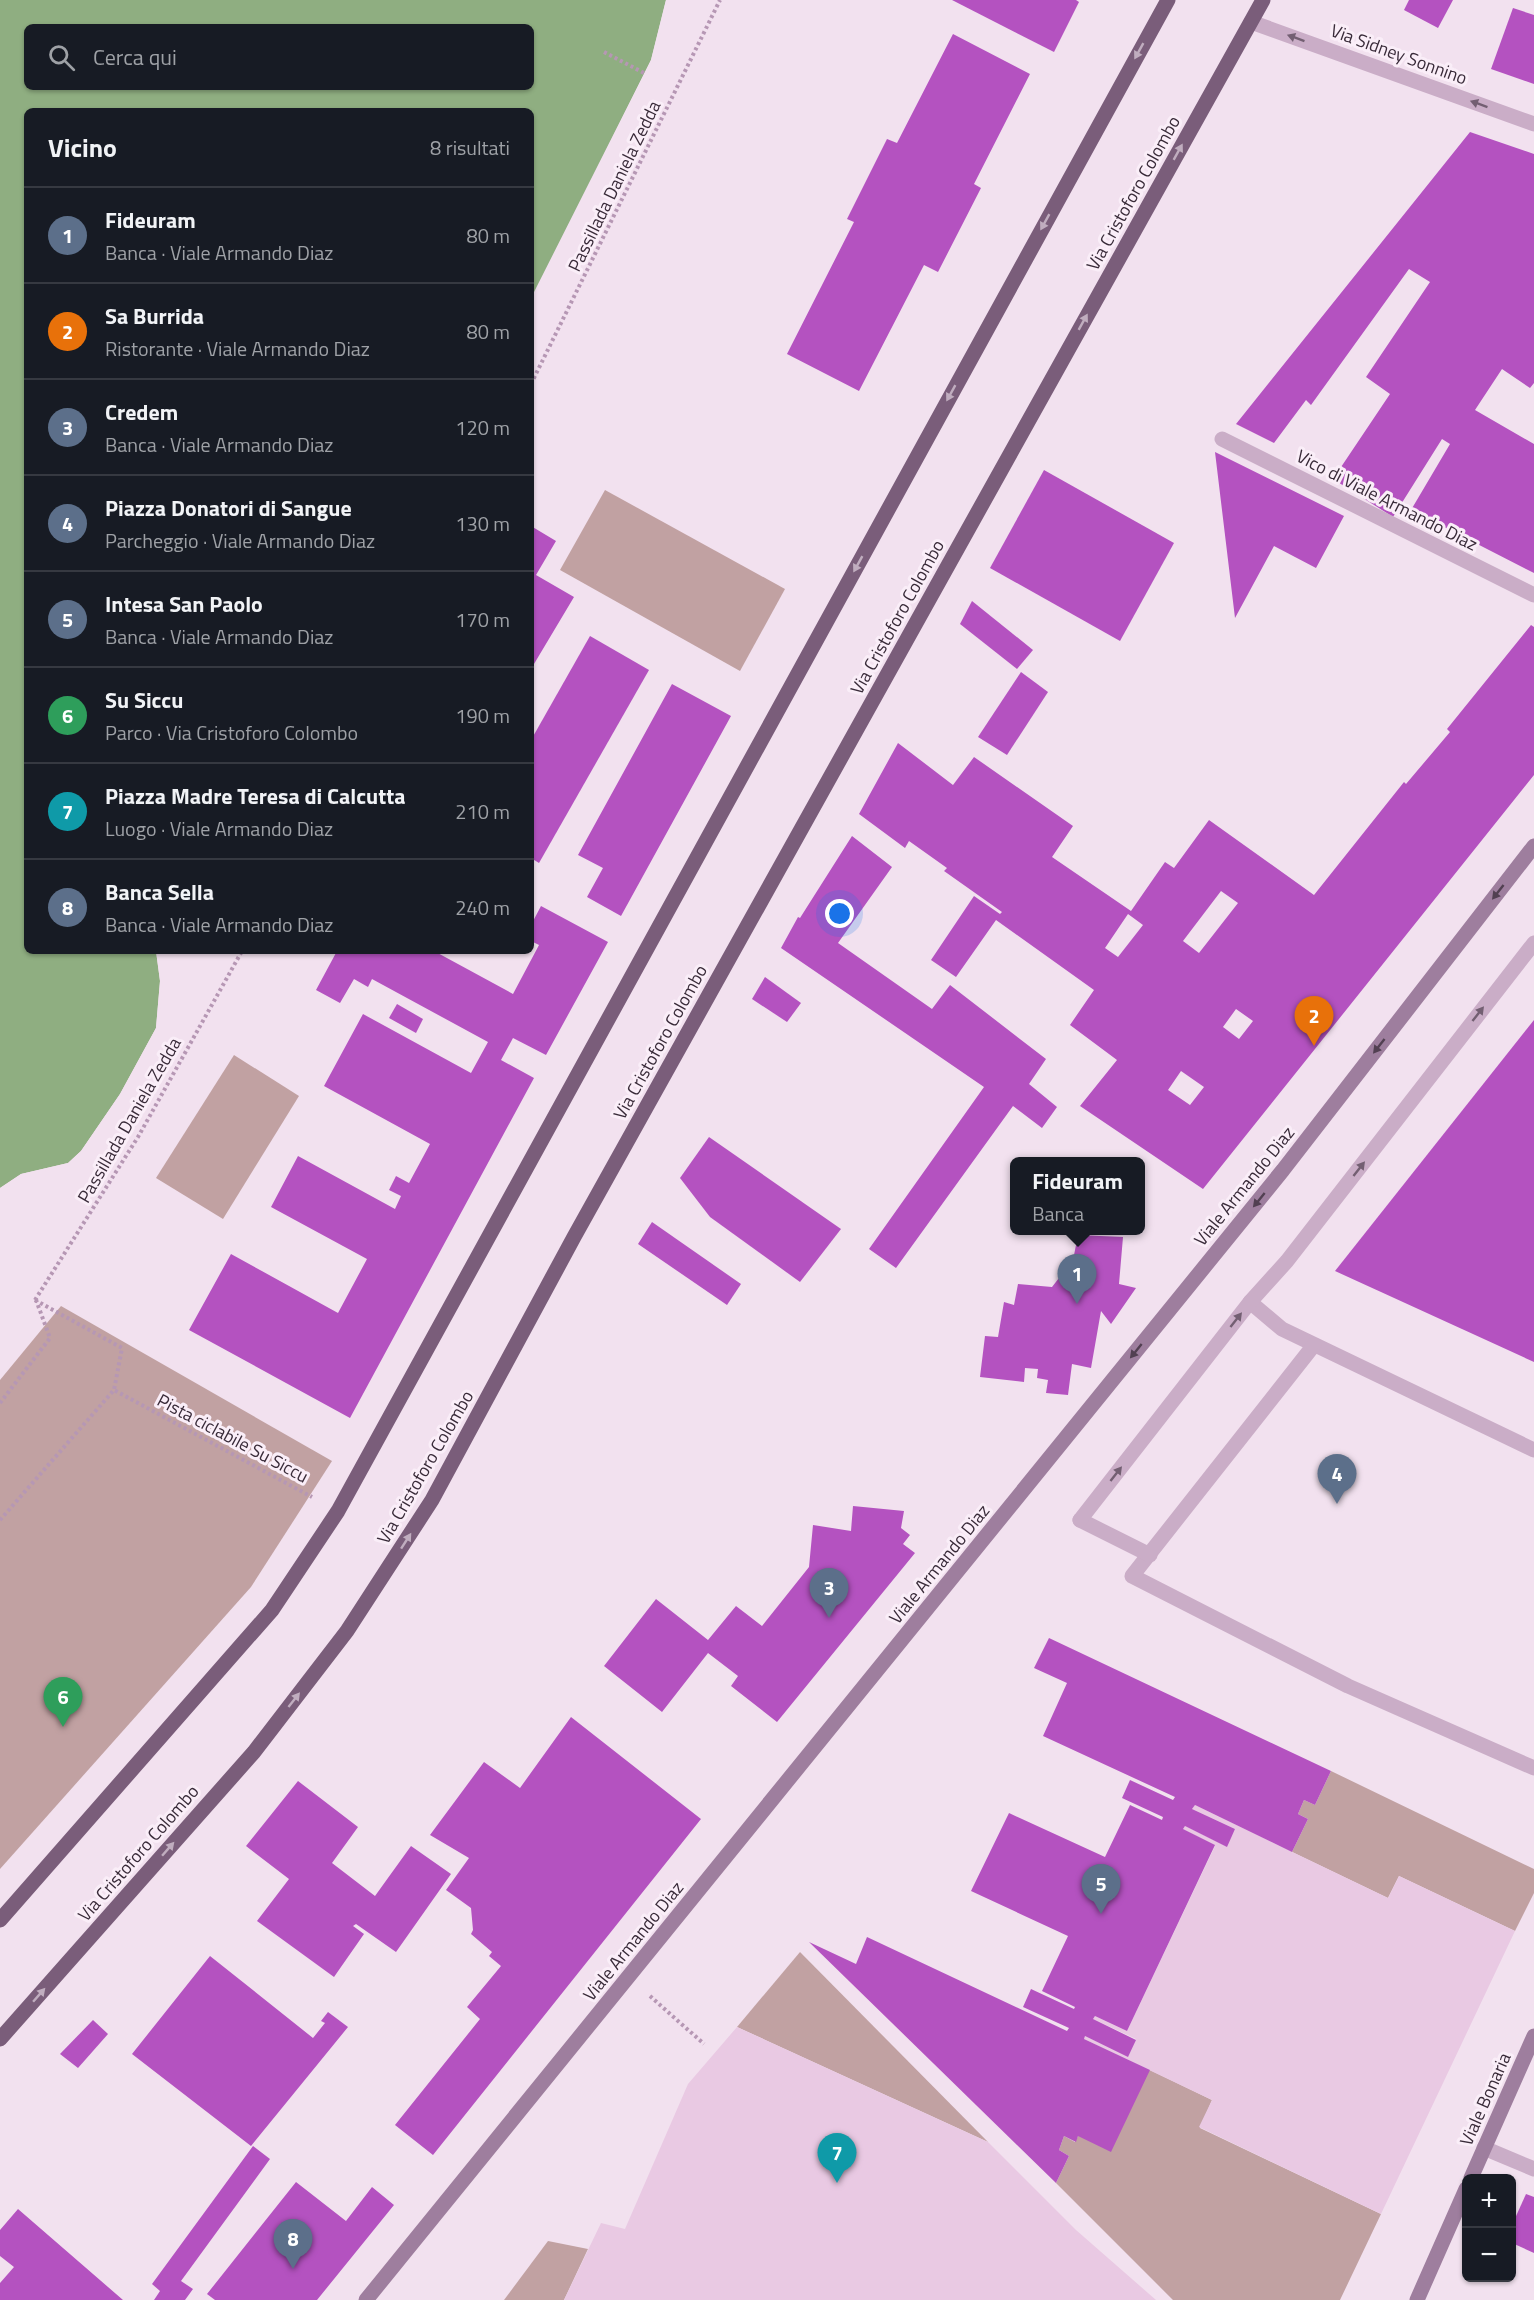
<!DOCTYPE html>
<html lang="it">
<meta charset="utf-8">
<style>
body{margin:0;font-family:"Titillium Web",sans-serif;background:#20242c;color:#f1f3f6}
.controls{position:absolute;right:18px;bottom:18px;display:grid;overflow:hidden;border-radius:9px;box-shadow:0 2px 4px #0004}
.controls button{width:54px;height:54px;display:grid;place-items:center;padding:0;border:0;border-bottom:2px solid #363941;background:#171b24;color:#f1f3f6;font:30px sans-serif}
.you{position:absolute;left:840px;top:914px;width:21px;height:21px;margin:-15px;border:4px solid #fff;border-radius:50%;background:#1a73e8;box-shadow:0 0 0 9px #1a73e833}
.badge{display:grid;place-items:center;width:39px;height:39px;border-radius:50%;background:#0f766e;color:#fff;font-size:20px;font-weight:700}
.pin{position:absolute;translate:-50% -50px;filter:drop-shadow(0 2px 3px #0008)}
.pin::after{content:'';position:absolute;top:32px;width:21px;height:18px;background:inherit;clip-path:polygon(0 0,100% 0,50% 100%)}
.popup{position:absolute;left:1010px;top:1157px;width:135px;height:78px;box-sizing:border-box;display:grid;place-content:center;border-radius:9px;background:#171b24;filter:drop-shadow(0 2px 4px #0005);font-size:20px;white-space:nowrap;color:#9ea1a6}
.popup b{font-size:22px;color:#f1f3f6}
.popup::after{content:'';position:absolute;left:50%;top:100%;margin-left:-12px;border:12px solid transparent;border-top-color:#171b24}
.list{margin:0;padding:0;list-style:none}
h2{display:flex;justify-content:space-between;align-items:center;height:78px;margin:0;padding:0 24px;font-size:26px}
h2 small{font-size:20px;font-weight:400;color:#9ea1a6}
.list li{display:grid;grid-template-columns:39px 1fr auto;gap:18px;align-items:center;box-sizing:border-box;height:96px;padding:0 24px;border-top:2px solid #363941}
.list b{display:block;font-size:22px;white-space:nowrap}
.list p{margin:0;font-size:20px;white-space:nowrap;color:#9ea1a6}
.list em{font-size:20px;font-style:normal;color:#9ea1a6}
.icon{flex:none;width:33px;height:33px;fill:none;stroke:currentColor;stroke-width:2;stroke-linecap:round;stroke-linejoin:round}
.map{position:relative;flex:none;width:1534px;height:2300px;overflow:hidden}
.search{position:absolute;background:#171b24;box-shadow:0 2px 4px #0004;left:24px;top:24px;width:510px;height:66px;display:flex;align-items:center;gap:15px;box-sizing:border-box;padding:0 21px;border-radius:9px;color:#9ea1a6;font-size:22px}
.panel{position:absolute;background:#171b24;box-shadow:0 2px 4px #0004;left:24px;top:108px;width:510px;height:846px;border-radius:9px}
.map>svg:first-child{display:block}
</style>
<div class="map">
<svg width="1534" height="2300" viewBox="0 0 1534 2300">
<rect width="100%" height="100%" fill="#f2e1ef"/>
<g fill="#c1a1a2">
<path d="M605,490L785,589L740,671L560,570Z"/>
<path d="M234,1055L299,1096L223,1219L156,1178Z"/>
<path d="M61,1306L332,1461L251,1587L0,1869V1380Z"/>
<path d="M1331,1771L1534,1869V1893L1515,1931L1399,1876L1388,1898L1292,1852L1308,1819L1298,1814L1304,1800L1315,1805Z"/>
<path d="M800,1952L988,2142L737,2027Z"/>
<path d="M1150,2070L1212,2100L1200,2128L1381,2214L1340,2300H1173L1056,2183L1069,2156L1059,2150L1064,2136L1075,2142L1078,2136Z"/>
<path d="M548,2241L588,2249L564,2300H504Z"/>
</g>
<g fill="#e9c9e3">
<path d="M1195,1805L1388,1898L1399,1876L1515,1931L1381,2214L1199,2127L1212,2100L1084,2039L1085,2036L1128,2056L1136,2039L1093,2019L1095,2016L1127,2031L1215,1846L1183,1829L1185,1826L1226,1846L1235,1829L1192,1809Z"/>
<path d="M737,2027L988,2142L1076,2230L1156,2300H564L601,2223L625,2229L688,2084Z"/>
</g>
<path fill="#8fae81" fill-rule="evenodd" d="M0,0H666L651,60L531,298V111H27V951H156L160,981L156,1028L120,1094L81,1151L68,1163L21,1174L0,1188ZM27,27H531V87H27Z"/>
<g fill="#f2e1ef">
<path d="M666,0H669L653,61L534,299L531,301L651,60Z"/>
<path d="M156,951H159L163,981L158,1029L122,1096L84,1153L69,1165L22,1177L0,1191V1188L21,1174L68,1163L81,1151L120,1094L156,1028L160,981Z"/>
</g>
<g fill="#b452c0" fill-rule="evenodd">
<path d="M952,0H1076L1079,2L1054,52Z"/>
<path d="M1409,0H1453L1438,28L1404,10Z"/>
<path d="M1513,8L1534,15V84L1491,69Z"/>
<path d="M953,34L1030,74L974,184L981,188L938,272L924,265L859,391L787,354L854,222L847,219L887,139L897,143Z"/>
<path d="M1470,132L1534,154V383L1530,388L1502,369L1475,410L1534,444V573L1411,510L1450,444L1442,439L1393,517L1333,479L1390,394L1366,377L1430,282L1409,269L1311,405L1306,400L1274,443L1236,424Z"/>
<path d="M1215,452L1344,516L1316,568L1274,546L1235,618Z"/>
<path d="M1044,470L1174,543L1120,641L990,568Z"/>
<path d="M531,526L556,541L536,575L574,597L531,669Z"/>
<path d="M972,601L1033,650L1017,669L960,624Z"/>
<path d="M1531,625L1534,627V775L1203,1189L1080,1106L1117,1060L1070,1025L1094,990L996,920L956,977L931,960L974,896L1000,914L1002,912L944,871L947,868L909,841L905,848L859,814L898,743L953,785L974,757L1073,826L1052,857L1131,911L1165,862L1174,868L1209,820L1314,895L1404,782L1406,784L1450,732L1447,729ZM1221,891L1238,903L1199,953L1183,941ZM1128,914L1143,925L1118,957L1105,948ZM1236,1009L1253,1021L1239,1039L1223,1027ZM1181,1071L1204,1087L1190,1105L1168,1090Z"/>
<path d="M590,636L649,670L539,863L531,858V740Z"/>
<path d="M1021,672L1048,692L1007,755L978,737Z"/>
<path d="M672,684L731,716L621,916L587,897L603,868L578,855Z"/>
<path d="M852,836L892,867L838,943L932,1009L950,985L1046,1059L1029,1084L1057,1107L1042,1128L1013,1106L896,1268L869,1249L984,1087L781,948L798,917L800,918Z"/>
<path d="M541,906L608,942L546,1055L513,1038L501,1060L534,1078L350,1418L189,1330L231,1254L338,1313L367,1259L271,1207L298,1156L395,1209L401,1196L389,1190L396,1176L409,1183L430,1144L324,1086L363,1014L471,1073L488,1042L372,979L368,987L354,979L340,1003L316,990L337,951H434L513,994L539,945L531,941V925Z"/>
<path d="M765,977L801,1003L787,1022L752,999Z"/>
<path d="M397,1004L423,1019L416,1033L389,1018Z"/>
<path d="M1534,1020V1362L1335,1271Z"/>
<path d="M709,1137L841,1229L800,1282L710,1217L680,1178Z"/>
<path d="M652,1222L741,1284L727,1305L638,1244Z"/>
<path d="M1078,1235L1123,1237L1119,1284L1136,1288L1111,1324L1101,1311L1091,1368L1072,1364L1068,1395L1046,1393L1048,1380L1037,1378L1038,1369L1025,1368L1024,1382L980,1377L985,1336L998,1337L1004,1302L1014,1305L1018,1284L1052,1287L1073,1260Z"/>
<path d="M853,1506L904,1511L901,1528L910,1535L903,1544L915,1553L777,1722L731,1686L738,1676L708,1653L662,1712L604,1666L656,1599L708,1640L736,1606L762,1626L809,1567L813,1525L851,1531Z"/>
<path d="M1049,1638L1331,1771L1315,1805L1304,1800L1298,1814L1308,1819L1292,1852L1195,1805L1192,1809L1235,1829L1227,1847L1185,1826L1183,1829L1215,1845L1127,2031L1095,2016L1093,2019L1136,2040L1128,2057L1085,2036L1084,2039L1150,2070L1111,2152L1078,2136L1076,2142L1064,2136L1059,2150L1069,2156L1056,2183L809,1942L856,1964L867,1937L1067,2031L1069,2028L1023,2007L1031,1989L1074,2009L1075,2007L1042,1991L1068,1936L971,1891L1009,1813L1105,1857L1130,1805L1162,1820L1163,1817L1122,1798L1130,1780L1173,1800L1175,1797L1043,1736L1067,1683L1034,1668Z"/>
<path d="M571,1717L701,1819L433,2155L395,2125L480,2019L467,2007L501,1966L489,1956L492,1952L471,1934L473,1930L471,1908L446,1890L469,1858L430,1835L484,1762L520,1788Z"/>
<path d="M298,1781L358,1827L332,1863L375,1896L411,1846L451,1874L396,1952L356,1924L353,1926L364,1934L334,1977L257,1921L289,1879L246,1846Z"/>
<path d="M210,1956L313,2038L325,2023L321,2021L328,2012L348,2027L251,2146L132,2054Z"/>
<path d="M93,2020L108,2034L78,2068L60,2054Z"/>
<path d="M253,2146L270,2159L181,2281L193,2289L185,2300H154L160,2291L152,2284Z"/>
<path d="M296,2182L346,2221L372,2187L394,2205L317,2300H215L207,2294Z"/>
<path d="M1526,2194L1534,2197V2253L1512,2243V2225Z"/>
<path d="M18,2209L123,2300H0V2283L14,2267L0,2256V2230Z"/>
</g>
<g fill="none" stroke-linecap="round" stroke-linejoin="round">
<g stroke="#b697b4" stroke-width="4" stroke-dasharray="3 3" stroke-linecap="butt">
<path d="M604,52L644,73"/>
<path d="M531,384L720,0"/>
<path d="M35,1300L138,1137L242,951"/>
<path d="M35,1300L122,1348L114,1390"/>
<path d="M0,1403L50,1338L36,1300"/>
<path d="M0,1520L114,1390L312,1497"/>
<path d="M650,1996L704,2044"/>
</g>
<g stroke="#caadc7" stroke-width="15">
<path d="M1250,1302L1282,1329L1534,1450"/>
<path d="M1314,1345L1132,1576L1348,1686L1534,1768"/>
<path d="M1080,1520L1150,1555"/>
<path d="M1484,2148L1534,2169"/>
</g>
<g stroke="#caadc7" stroke-width="15">
<path d="M1251,22L1534,124"/>
<path d="M1222,439L1534,595"/>
<path d="M1080,1520L1250,1302L1287,1261L1534,943"/>
</g>
<g stroke="#9e7e9e" stroke-width="15">
<path d="M1471,2178L1534,2036"/>
<path d="M366,2300L1283,1170L1534,846"/>
<path d="M1417,2300L1466,2189"/>
</g>
<g stroke="#7a5d7a" stroke-width="15">
<path d="M0,1920L272,1610L338,1511L1168,0"/>
<path d="M0,2039L254,1752L347,1631L432,1500L574,1237L1263,0"/>
</g>
</g>
<defs><path id="oneway-solid" d="M-6-.8H1V-3.2L6.5 0L1 3.2V.8H-6Z" transform="scale(1.5)"/></defs>
<g fill="#735f72">
<use href="#oneway-solid" transform="translate(1296 38) rotate(-160)"/>
<use href="#oneway-solid" transform="translate(1479 104) rotate(-160)"/>
<use href="#oneway-solid" transform="translate(1478 1014) rotate(-52)"/>
<use href="#oneway-solid" transform="translate(1359 1169) rotate(-52)"/>
<use href="#oneway-solid" transform="translate(1236 1320) rotate(-52)"/>
<use href="#oneway-solid" transform="translate(1116 1474) rotate(-52)"/>
</g>
<g fill="#c0adbf">
<use href="#oneway-solid" transform="translate(1139 51) rotate(119)"/>
<use href="#oneway-solid" transform="translate(1178 152) rotate(-61)"/>
<use href="#oneway-solid" transform="translate(1045 222) rotate(119)"/>
<use href="#oneway-solid" transform="translate(1083 322) rotate(-61)"/>
<use href="#oneway-solid" transform="translate(951 393) rotate(119)"/>
<use href="#oneway-solid" transform="translate(858 564) rotate(119)"/>
<use href="#oneway-solid" transform="translate(406 1541) rotate(-57)"/>
<use href="#oneway-solid" transform="translate(294 1700) rotate(-52)"/>
<use href="#oneway-solid" transform="translate(168 1849) rotate(-49)"/>
<use href="#oneway-solid" transform="translate(39 1995) rotate(-49)"/>
</g>
<g fill="#524052">
<use href="#oneway-solid" transform="translate(1498 892) rotate(128)"/>
<use href="#oneway-solid" transform="translate(1379 1046) rotate(128)"/>
<use href="#oneway-solid" transform="translate(1259 1200) rotate(129)"/>
<use href="#oneway-solid" transform="translate(1136 1351) rotate(129)"/>
</g>
<g text-anchor="middle" dominant-baseline="central" stroke-width="6" stroke-linejoin="round" paint-order="stroke">
<g font-size="18" fill="#392b39" stroke="#faeef8">
<text transform="translate(1399 54) rotate(20)">Via Sidney Sonnino</text>
<text transform="translate(614 186) rotate(-64)">Passillada Daniela Zedda</text>
<text transform="translate(1133 193) rotate(-61)">Via Cristoforo Colombo</text>
<text transform="translate(1387 500) rotate(27)">Vico di Viale Armando Diaz</text>
<text transform="translate(897 617) rotate(-61)">Via Cristoforo Colombo</text>
<text transform="translate(660 1042) rotate(-61)">Via Cristoforo Colombo</text>
<text transform="translate(129 1120) rotate(-60)">Passillada Daniela Zedda</text>
<text transform="translate(1244 1186) rotate(-51)">Viale Armando Diaz</text>
<text transform="translate(233 1438) rotate(28)">Pista ciclabile Su Siccu</text>
<text transform="translate(425 1467) rotate(-60)">Via Cristoforo Colombo</text>
<text transform="translate(939 1564) rotate(-51)">Viale Armando Diaz</text>
<text transform="translate(138 1853) rotate(-49)">Via Cristoforo Colombo</text>
<text transform="translate(633 1941) rotate(-51)">Viale Armando Diaz</text>
<text transform="translate(1485 2099) rotate(-66)">Viale Bonaria</text>
</g>
</g>
</svg>
<div class="controls">
<button>+</button>
<button>−</button>
</div>
<div class="you"></div>
<div class="pin badge" style="left:1077px;top:1304px;background:#5c6f8a">1</div>
<div class="popup"><b>Fideuram</b>Banca</div>
<div class="pin badge" style="left:1314px;top:1046px;background:#e8710a">2</div>
<div class="pin badge" style="left:829px;top:1618px;background:#5c6f8a">3</div>
<div class="pin badge" style="left:1337px;top:1504px;background:#5c6f8a">4</div>
<div class="pin badge" style="left:1101px;top:1914px;background:#5c6f8a">5</div>
<div class="pin badge" style="left:63px;top:1727px;background:#2e9e5b">6</div>
<div class="pin badge" style="left:837px;top:2183px;background:#0f9aa8">7</div>
<div class="pin badge" style="left:293px;top:2269px;background:#5c6f8a">8</div>
<div class="search"><svg class="icon" aria-label="search" viewBox="0 0 24 24"><circle cx="10" cy="10" r="6"/><path d="M15 15l6 6"/></svg>Cerca qui</div>
<section class="panel">
<h2>Vicino<small>8 risultati</small></h2>
<ul class="list">
<li><span class="badge" style="background:#5c6f8a">1</span><div><b>Fideuram</b><p>Banca · Viale Armando Diaz</p></div><em>80 m</em></li>
<li><span class="badge" style="background:#e8710a">2</span><div><b>Sa Burrida</b><p>Ristorante · Viale Armando Diaz</p></div><em>80 m</em></li>
<li><span class="badge" style="background:#5c6f8a">3</span><div><b>Credem</b><p>Banca · Viale Armando Diaz</p></div><em>120 m</em></li>
<li><span class="badge" style="background:#5c6f8a">4</span><div><b>Piazza Donatori di Sangue</b><p>Parcheggio · Viale Armando Diaz</p></div><em>130 m</em></li>
<li><span class="badge" style="background:#5c6f8a">5</span><div><b>Intesa San Paolo</b><p>Banca · Viale Armando Diaz</p></div><em>170 m</em></li>
<li><span class="badge" style="background:#2e9e5b">6</span><div><b>Su Siccu</b><p>Parco · Via Cristoforo Colombo</p></div><em>190 m</em></li>
<li><span class="badge" style="background:#0f9aa8">7</span><div><b>Piazza Madre Teresa di Calcutta</b><p>Luogo · Viale Armando Diaz</p></div><em>210 m</em></li>
<li><span class="badge" style="background:#5c6f8a">8</span><div><b>Banca Sella</b><p>Banca · Viale Armando Diaz</p></div><em>240 m</em></li>
</ul>
</section>
</div>
